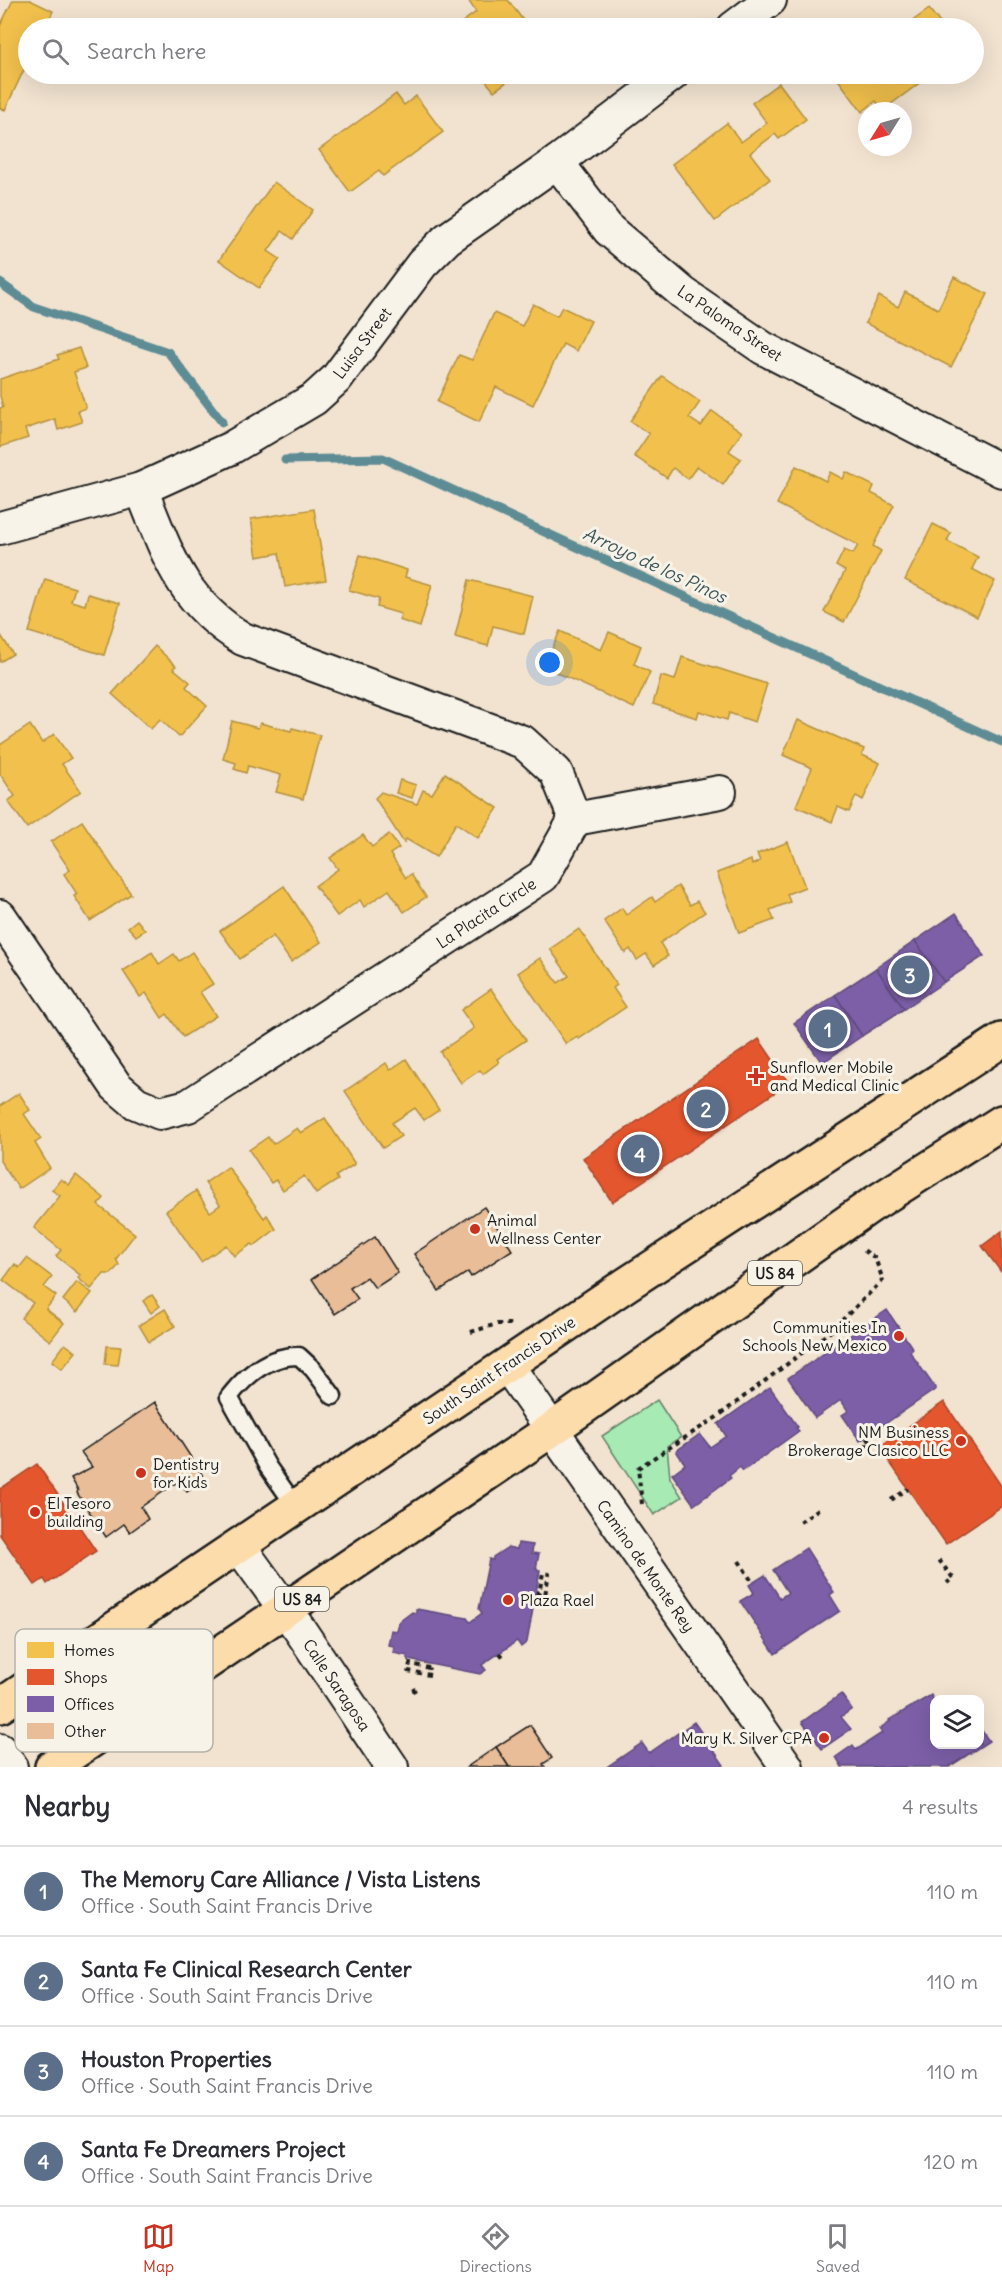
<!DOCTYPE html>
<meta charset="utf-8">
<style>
body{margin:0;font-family:Delius,sans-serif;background:#f7f7f7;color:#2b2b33}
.controls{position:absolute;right:18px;bottom:18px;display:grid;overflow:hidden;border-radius:12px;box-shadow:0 6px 24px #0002}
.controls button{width:54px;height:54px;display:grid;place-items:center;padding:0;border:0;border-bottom:2px solid #e1e1e2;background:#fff;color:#2b2b33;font:30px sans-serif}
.compass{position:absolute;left:858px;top:102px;width:54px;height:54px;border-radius:50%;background:#fff;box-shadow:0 6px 24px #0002;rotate:233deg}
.you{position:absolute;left:550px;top:663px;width:21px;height:21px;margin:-15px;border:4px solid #fff;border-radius:50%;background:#1a73e8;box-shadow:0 0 0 9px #1a73e833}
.badge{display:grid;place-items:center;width:39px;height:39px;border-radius:50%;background:#c8321e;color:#fff;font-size:20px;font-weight:700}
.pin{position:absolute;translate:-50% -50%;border:3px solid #fff;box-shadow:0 2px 6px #0006}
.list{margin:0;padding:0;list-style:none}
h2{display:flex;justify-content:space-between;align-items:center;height:78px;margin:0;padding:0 24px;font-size:26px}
h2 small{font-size:20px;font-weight:400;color:#7c7c81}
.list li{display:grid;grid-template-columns:39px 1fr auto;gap:18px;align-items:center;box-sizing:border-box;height:90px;padding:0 24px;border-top:2px solid #e1e1e2}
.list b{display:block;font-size:22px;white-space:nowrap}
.list p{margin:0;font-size:20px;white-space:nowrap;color:#7c7c81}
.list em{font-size:20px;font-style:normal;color:#7c7c81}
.icon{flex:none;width:33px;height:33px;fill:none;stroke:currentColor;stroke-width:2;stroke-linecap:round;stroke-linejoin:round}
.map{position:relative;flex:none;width:1002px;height:1767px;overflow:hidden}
.search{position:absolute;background:#fff;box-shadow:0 6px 24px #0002;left:18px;right:18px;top:18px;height:66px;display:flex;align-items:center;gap:15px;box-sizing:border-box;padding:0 21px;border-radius:33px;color:#7c7c81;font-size:22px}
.sheet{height:438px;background:#fff}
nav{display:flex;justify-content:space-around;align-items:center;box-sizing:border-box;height:84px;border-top:2px solid #e1e1e2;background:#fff;font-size:16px;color:#7c7c81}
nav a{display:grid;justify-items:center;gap:3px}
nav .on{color:#c8321e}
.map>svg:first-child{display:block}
</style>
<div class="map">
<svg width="1002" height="1767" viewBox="0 0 1002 1767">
<rect width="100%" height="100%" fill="#f2e3d0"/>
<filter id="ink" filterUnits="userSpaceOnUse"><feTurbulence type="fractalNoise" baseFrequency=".0167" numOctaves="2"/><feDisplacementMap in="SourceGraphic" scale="12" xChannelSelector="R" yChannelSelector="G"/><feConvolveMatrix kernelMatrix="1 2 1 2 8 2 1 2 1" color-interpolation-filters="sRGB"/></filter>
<g filter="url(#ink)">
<path fill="#a7eab4" stroke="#628368" stroke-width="1.5" d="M657,1400L681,1437L667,1446L670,1478L682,1497L654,1515L602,1436Z"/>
<g fill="#f2c14e" stroke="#b2903f" stroke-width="1.5">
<path d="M13,0H30L53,11L48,22L58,27L57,28H28V61L5,110L0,108V26Z"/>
<path d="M468,0H508L523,20L512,28H454L476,12Z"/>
<path d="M929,9L944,28H903Z"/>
<path d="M480,74H518L494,91Z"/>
<path d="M834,74H922L925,79L883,110L876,101L862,112Z"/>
<path d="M779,83L806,119L779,139L775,134L750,153L770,179L715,221L672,164L727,123L741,142L767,123L752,103Z"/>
<path d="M396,94L404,105L416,96L443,132L383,176L379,171L350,192L319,150Z"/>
<path d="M274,182L313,210L293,239L282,231L268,251L280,259L259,288L219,260Z"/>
<path d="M954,277L988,294L951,367L865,323L879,296L898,307L905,292L938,309Z"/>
<path d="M533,304L557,316L562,307L591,321L576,351L563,344L533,405L496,387L479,422L437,402L459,355L472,360L494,313L522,326Z"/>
<path d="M79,348L86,368L74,372L86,408L78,411L82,422L58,430L55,419L25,429L28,438L0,447V408L3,407L0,396V379L59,359L57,355Z"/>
<path d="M662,376L700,402L689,418L701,426L712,411L742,432L729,451L741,459L723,485L697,466L688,479L673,468L667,478L634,456L649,434L630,421Z"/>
<path d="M796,466L826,481L830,472L843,479L846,472L874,486L871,493L894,505L873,546L881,551L844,622L824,612L845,571L836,566L844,550L853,554L858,545L777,504Z"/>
<path d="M314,509L326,580L285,587L279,553L257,557L251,519Z"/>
<path d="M933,524L951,533L947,541L978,557L972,569L995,581L977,617L905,580Z"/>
<path d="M360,555L407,570L405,577L432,585L420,627L399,620L401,614L377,607L379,599L349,590Z"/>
<path d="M45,579L75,588L71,601L85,605L88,594L120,603L104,655L29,632Z"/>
<path d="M469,580L533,596L524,634L493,626L488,646L455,637Z"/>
<path d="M560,631L601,650L609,632L641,646L634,664L650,672L634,708L544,667Z"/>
<path d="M0,634L13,654L0,662Z"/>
<path d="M155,646L176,666L173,668L190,682L186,687L207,706L179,737L160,719L151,729L112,694Z"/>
<path d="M682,657L767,684L755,722L729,713L727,720L699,711L697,718L653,704L661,676L675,680Z"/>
<path d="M798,720L864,749L862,755L880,763L863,800L856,796L849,812L838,807L832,822L796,806L812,768L783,755Z"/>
<path d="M232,721L258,728L260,723L291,731L292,728L320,735L303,799L276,792L281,775L248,766L246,773L234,769L236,763L223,759Z"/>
<path d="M30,725L42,743L54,734L71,758L62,764L81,791L27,828L8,801L15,796L0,774V745Z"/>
<path d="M445,773L498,808L478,838L456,823L436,857L406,839L404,843L375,798L381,792L417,804L423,790L432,794Z"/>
<path d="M400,780L416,785L412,798L396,793Z"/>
<path d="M82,821L131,894L90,921L74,896L77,894L64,874L70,870L51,842Z"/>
<path d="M389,834L399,848L390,854L406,878L411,874L426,897L404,912L389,890L364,907L360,900L337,916L315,886L338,869L330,858L363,835L372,847Z"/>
<path d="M788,842L805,887L787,894L790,902L770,910L774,920L739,933L717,873L751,860L752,865L760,861L757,854Z"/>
<path d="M284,886L321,942L291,962L273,936L240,959L220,931Z"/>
<path d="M678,886L690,905L697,901L705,912L660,943L668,956L654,965L646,954L637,960L630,949L625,953L604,921L622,908L626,915L652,897L655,902Z"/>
<path d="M137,920L145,930L136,936L128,927Z"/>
<path d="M579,929L617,985L613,988L626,1007L579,1039L577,1037L566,1044L518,973L540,958L558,983L569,976L550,949Z"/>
<path d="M152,952L159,964L174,954L179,961L192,952L213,984L200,992L216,1016L183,1037L167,1014L162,1018L146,993L140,997L123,971Z"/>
<path d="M491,989L526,1040L497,1059L499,1062L483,1074L480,1070L461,1083L440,1052L474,1028L461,1010Z"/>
<path d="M406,1059L439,1110L424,1120L415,1108L392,1123L401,1136L383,1148L345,1091L386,1063L390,1070Z"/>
<path d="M19,1093L30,1110L24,1114L41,1139L35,1143L50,1168L19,1189L0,1161V1106Z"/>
<path d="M325,1118L355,1164L336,1176L338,1180L316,1194L304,1176L283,1190L276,1180L271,1183L249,1150L268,1137L273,1144L297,1128L301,1133Z"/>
<path d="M228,1167L264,1218L267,1215L276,1229L254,1246L252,1244L234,1256L226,1245L201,1262L166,1211L196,1191L210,1212L220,1205L205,1183Z"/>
<path d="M76,1175L104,1198L98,1205L135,1234L116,1259L119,1265L111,1274H104L91,1289L78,1278L80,1275L56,1256L61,1250L34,1228L60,1196L52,1190L61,1179L69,1185Z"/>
<path d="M27,1258L52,1277L44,1287L56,1296L46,1309L64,1323L50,1341L21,1318L33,1303L3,1280L15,1264L19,1268Z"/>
<path d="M77,1282L92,1293L77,1312L63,1300Z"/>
<path d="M152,1295L160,1306L151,1313L143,1301Z"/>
<path d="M165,1309L175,1326L149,1342L139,1325Z"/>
<path d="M65,1344L76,1352L62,1369L52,1361Z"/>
<path d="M107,1346L121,1347L118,1365L105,1364Z"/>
</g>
<g fill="#e4572e" stroke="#a84529" stroke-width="1.5">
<path d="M759,1039L789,1083L612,1202L583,1158Z"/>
<path d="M1002,1231V1272H1001L982,1246Z"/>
<path d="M944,1402L1002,1487V1506L946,1544L879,1447Z"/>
<path d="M37,1464L96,1551L47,1584L44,1579L35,1585L0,1535V1489Z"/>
</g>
<g fill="#7b5ea7" stroke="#5e4a7d" stroke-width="1.5">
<path d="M956,913L984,956L944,982L915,941Z"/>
<path d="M915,941L944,982L904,1009L876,968Z"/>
<path d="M876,968L904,1009L862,1036L835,995Z"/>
<path d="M835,995L862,1036L822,1063L794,1023Z"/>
<path d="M887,1310L913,1349L910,1352L936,1389L860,1441L842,1415L848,1411L841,1400L815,1418L788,1378Z"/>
<path d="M770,1387L798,1427L796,1428L799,1431L743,1471L740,1467L729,1476L731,1478L694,1505L672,1474L685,1464L676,1451L700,1434L710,1447L726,1436L718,1424Z"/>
<path d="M518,1543L533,1545L532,1553L539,1554L536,1569L540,1570L527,1642L521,1647L517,1641L482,1665L486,1670L480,1674L408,1660V1656L393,1653L394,1646L388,1645L391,1630L397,1631L399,1622L412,1612L416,1613V1609L467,1618L470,1622L482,1613L479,1609L489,1559L493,1560V1557L508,1547L517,1549Z"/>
<path d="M806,1548L834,1592L830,1595L840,1611L775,1654L740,1601L754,1593L749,1585L765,1575L780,1598L788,1593L773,1570Z"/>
<path d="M841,1694L852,1709L841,1717L851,1729L822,1749L802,1722Z"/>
<path d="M931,1695L934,1701V1744H980V1728L989,1741L949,1767H842L836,1757L853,1745L856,1750L882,1733L879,1729L890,1721L889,1720Z"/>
<path d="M694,1722L724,1765L721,1767L608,1766L642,1743L649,1753Z"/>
</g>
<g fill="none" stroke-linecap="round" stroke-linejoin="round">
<g stroke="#5d8c95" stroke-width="9">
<path d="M0,283L34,307L168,352L222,422"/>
<path d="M285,460L383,458L1002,742"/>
</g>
</g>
<g fill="#e8bd98" stroke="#1c1c1c" stroke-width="1.5">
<path d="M484,1207L512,1250L471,1277L468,1272L439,1291L414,1254Z"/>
<path d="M375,1237L398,1273L375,1288L367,1277L350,1288L358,1299L335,1314L312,1279Z"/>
<path d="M155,1402L205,1479L187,1492L179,1481L141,1507L148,1519L130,1532L124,1524L106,1537L77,1493L78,1490L71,1478L92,1467L81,1452Z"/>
<path d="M530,1725L552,1758L543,1764L545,1767H509L496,1747Z"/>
<path d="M496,1747L509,1767H467Z"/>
</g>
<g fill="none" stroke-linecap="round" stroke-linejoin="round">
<g stroke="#1c1c1c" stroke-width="21">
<path id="service" d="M296,1507L268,1467L229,1397C246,1375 270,1355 299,1356L313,1369L333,1396"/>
</g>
<g stroke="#1c1c1c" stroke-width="36">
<g id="minor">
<path d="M733,28L770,0"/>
<path d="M557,162L609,230L683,293L763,348L1002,471"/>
<path d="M0,528L141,489L231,448L314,399L336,379L422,264L447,239L557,162L673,74"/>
<path d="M575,819L720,792"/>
<path d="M0,916L116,1086L136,1103L160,1113L188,1106L543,876L575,819L556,772L523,742L243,639C180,601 167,552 141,489"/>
<path d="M507,1365L787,1767"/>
<path d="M239,1546L300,1630L392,1767"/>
<path d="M0,1750L11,1767"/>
</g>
</g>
<g stroke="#1c1c1c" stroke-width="38">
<g id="trunk">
<path d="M0,1706L627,1284L1002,1040"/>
<path d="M52,1767L551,1430L870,1206L1002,1122"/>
</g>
</g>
<g stroke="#1c1c1c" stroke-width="4" stroke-dasharray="4.5 4.5" stroke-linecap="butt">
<path d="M471,1332L497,1324H511"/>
<path d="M865,1447L871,1443L867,1437"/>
<path d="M891,1500L908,1489"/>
<path d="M642,1504L638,1468L717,1417L831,1331L883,1280L875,1258L862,1249"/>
<path d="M800,1522L820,1508"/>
<path d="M939,1560L953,1578L947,1583"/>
<path d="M739,1561L751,1580"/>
<path d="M536,1592L539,1593L543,1573L549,1574L544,1600"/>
<path d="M500,1653L504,1658"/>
<path d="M430,1675L408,1671L410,1664L429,1668L430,1664"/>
<path d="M413,1688L415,1692"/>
</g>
<use href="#service" stroke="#f7f3e8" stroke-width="16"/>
<use href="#minor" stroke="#f7f3e8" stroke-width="32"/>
<use href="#trunk" stroke="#fddcac" stroke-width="33"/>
</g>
</g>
<g fill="#c8321e" stroke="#f7f3e8" stroke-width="2">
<path d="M753 1067h6v6h6v6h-6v6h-6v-6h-6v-6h6z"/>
<circle cx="475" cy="1229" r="6"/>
<circle cx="899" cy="1336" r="6"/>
<circle cx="961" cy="1441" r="6"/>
<circle cx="141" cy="1473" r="6"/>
<circle cx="35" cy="1512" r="6"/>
<circle cx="508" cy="1600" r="6"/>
<circle cx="824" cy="1738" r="6"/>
</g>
<g text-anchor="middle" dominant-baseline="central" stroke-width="6" stroke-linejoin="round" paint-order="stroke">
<g fill="#f7f3e8" stroke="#5e5c59" stroke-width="1.5">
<rect x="748" y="1261" width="54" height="24" rx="4.5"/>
<rect x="275" y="1587" width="54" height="24" rx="4.5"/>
</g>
<g font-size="15" font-weight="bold" fill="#1c1c1c">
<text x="775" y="1273">US 84</text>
<text x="302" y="1599">US 84</text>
</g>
<g font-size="16" fill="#1c1c1c" stroke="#f7f3e8">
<text transform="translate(730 323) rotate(34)">La Paloma Street</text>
<text transform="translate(362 343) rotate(-53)">Luisa Street</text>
<text transform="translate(486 913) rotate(-33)">La Placita Circle</text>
<text transform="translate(499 1370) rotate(-34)">South Saint Francis Drive</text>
<text transform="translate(646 1566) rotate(55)">Camino de Monte Rey</text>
<text transform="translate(337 1685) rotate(56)">Calle Saragosa</text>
</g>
<g font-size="16" fill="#1c1c1c" stroke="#f7f3e8" text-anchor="start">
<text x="770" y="1067">Sunflower Mobile<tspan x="770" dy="18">and Medical Clinic</tspan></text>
<text x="487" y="1220">Animal<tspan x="487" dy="18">Wellness Center</tspan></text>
<text x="887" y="1327" text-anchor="end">Communities In<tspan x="887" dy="18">Schools New Mexico</tspan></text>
<text x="949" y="1432" text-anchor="end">NM Business<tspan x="949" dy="18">Brokerage Clasico LLC</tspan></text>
<text x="153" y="1464">Dentistry<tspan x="153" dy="18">for Kids</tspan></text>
<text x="47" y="1503">El Tesoro<tspan x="47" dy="18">building</tspan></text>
<text x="520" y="1600">Plaza Rael</text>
<text x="812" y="1738" text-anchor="end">Mary K. Silver CPA</text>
</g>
<g font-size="18" font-style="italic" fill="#3c5459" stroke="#f7f3e8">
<text transform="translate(655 565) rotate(25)">Arroyo de los Pinos</text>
</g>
</g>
<rect x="15" y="1629" width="198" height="123" rx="9" fill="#f7f3e8" stroke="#b5b2ab" stroke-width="1.5"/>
<rect x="27" y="1642" width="27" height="16" fill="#f2c14e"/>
<rect x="27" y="1669" width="27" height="16" fill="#e4572e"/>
<rect x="27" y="1696" width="27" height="16" fill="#7b5ea7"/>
<rect x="27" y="1723" width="27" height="16" fill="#e8bd98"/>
<g font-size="16" fill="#1c1c1c">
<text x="64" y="1656">Homes</text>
<text x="64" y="1683">Shops</text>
<text x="64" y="1710">Offices</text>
<text x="64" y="1737">Other</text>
</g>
</svg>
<div class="controls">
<button><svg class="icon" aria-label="layers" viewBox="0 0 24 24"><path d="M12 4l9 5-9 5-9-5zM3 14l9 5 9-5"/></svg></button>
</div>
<svg class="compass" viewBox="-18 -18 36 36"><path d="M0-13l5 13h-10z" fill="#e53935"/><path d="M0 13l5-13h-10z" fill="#7c7c81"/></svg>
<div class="you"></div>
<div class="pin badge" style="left:828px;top:1029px;background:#5c6f8a">1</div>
<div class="pin badge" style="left:706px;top:1109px;background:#5c6f8a">2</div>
<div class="pin badge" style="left:910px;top:975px;background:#5c6f8a">3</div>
<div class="pin badge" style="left:640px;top:1154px;background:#5c6f8a">4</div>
<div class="search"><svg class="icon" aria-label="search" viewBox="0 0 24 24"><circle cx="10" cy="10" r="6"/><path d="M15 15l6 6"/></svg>Search here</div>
</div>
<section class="sheet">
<h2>Nearby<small>4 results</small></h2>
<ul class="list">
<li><span class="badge" style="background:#5c6f8a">1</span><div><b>The Memory Care Alliance / Vista Listens</b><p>Office · South Saint Francis Drive</p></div><em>110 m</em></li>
<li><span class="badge" style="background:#5c6f8a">2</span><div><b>Santa Fe Clinical Research Center</b><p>Office · South Saint Francis Drive</p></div><em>110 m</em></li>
<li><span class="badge" style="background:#5c6f8a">3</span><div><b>Houston Properties</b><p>Office · South Saint Francis Drive</p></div><em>110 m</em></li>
<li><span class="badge" style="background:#5c6f8a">4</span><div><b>Santa Fe Dreamers Project</b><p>Office · South Saint Francis Drive</p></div><em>120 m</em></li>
</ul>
</section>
<nav>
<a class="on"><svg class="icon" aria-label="map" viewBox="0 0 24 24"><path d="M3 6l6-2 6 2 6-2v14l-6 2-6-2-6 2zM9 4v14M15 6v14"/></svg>Map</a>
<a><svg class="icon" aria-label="directions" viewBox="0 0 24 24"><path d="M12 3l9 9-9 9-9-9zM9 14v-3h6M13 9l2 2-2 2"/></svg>Directions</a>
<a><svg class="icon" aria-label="saved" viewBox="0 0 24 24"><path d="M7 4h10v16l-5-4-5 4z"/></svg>Saved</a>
</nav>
